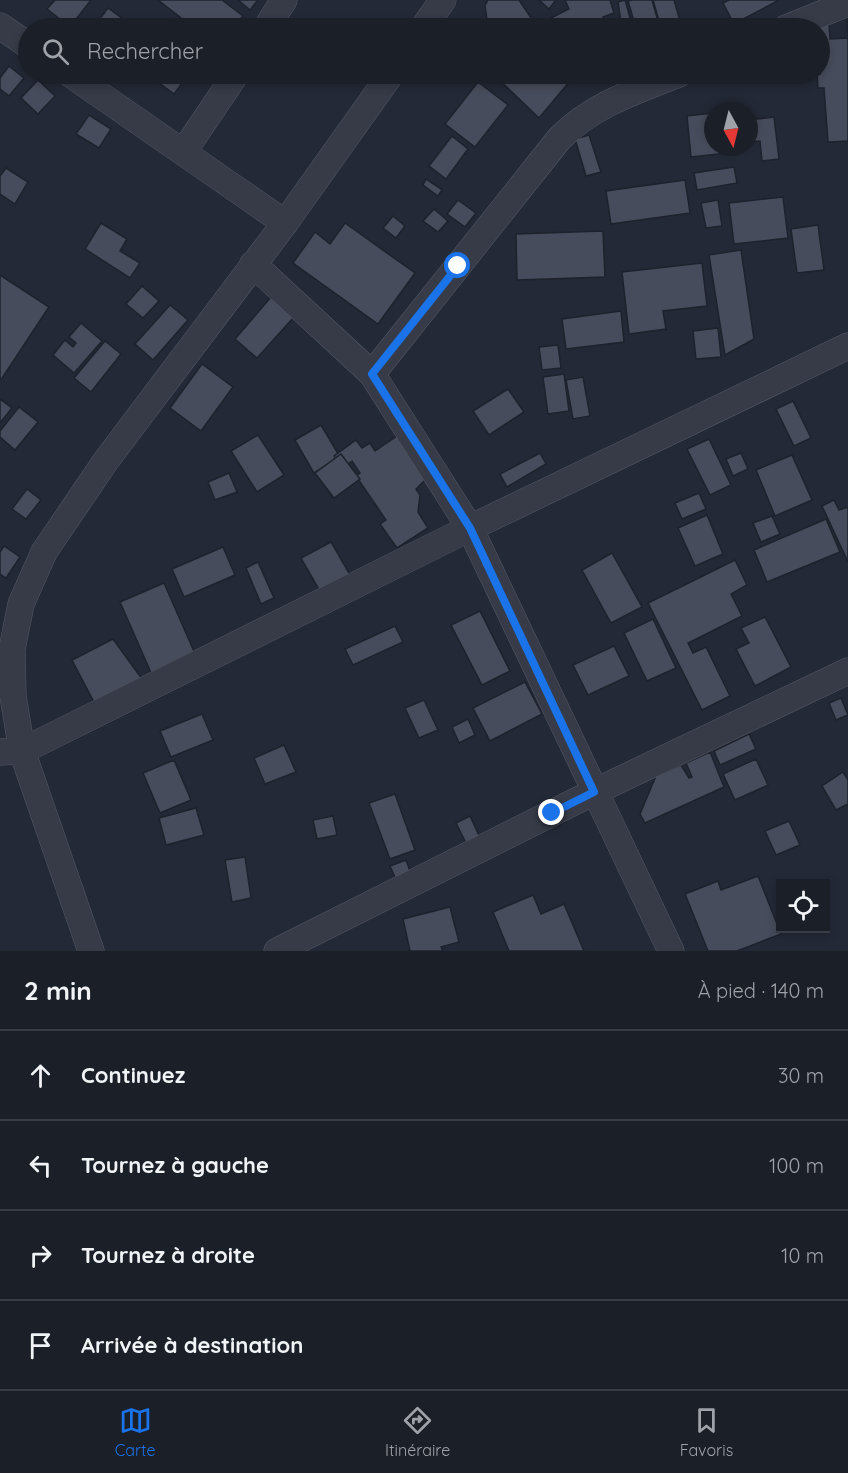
<!DOCTYPE html>
<html lang="fr">
<meta charset="utf-8">
<style>
body{margin:0;font-family:Quicksand,sans-serif;background:#232730;color:#f1f3f6}
.controls{position:absolute;right:18px;bottom:18px;display:grid;overflow:hidden;border-radius:0px;box-shadow:0 3px 9px #0003}
.controls button{width:54px;height:54px;display:grid;place-items:center;padding:0;border:0;border-bottom:2px solid #383d45;background:#1a1f28;color:#f1f3f6;font:30px sans-serif}
.compass{position:absolute;left:704px;top:102px;width:54px;height:54px;border-radius:50%;background:#1a1f28;box-shadow:0 3px 9px #0003;rotate:173deg}
.stop{position:absolute;width:18px;height:18px;margin:-14px;border:4px solid #1a73e8;border-radius:50%;background:#fff}
.stop.end{background:#1a73e8;border-color:#fff;box-shadow:0 2px 6px #0008}
.list{margin:0;padding:0;list-style:none}
h2{display:flex;justify-content:space-between;align-items:center;height:78px;margin:0;padding:0 24px;font-size:26px}
h2 small{font-size:20px;font-weight:400;color:#9fa2a8}
.list li{display:grid;grid-template-columns:39px 1fr auto;gap:18px;align-items:center;box-sizing:border-box;height:90px;padding:0 24px;border-top:2px solid #383d45}
.list b{display:block;font-size:22px;white-space:nowrap}
.list em{font-size:20px;font-style:normal;color:#9fa2a8}
.icon{flex:none;width:33px;height:33px;fill:none;stroke:currentColor;stroke-width:2;stroke-linecap:round;stroke-linejoin:round}
.map{position:relative;flex:none;width:848px;height:951px;overflow:hidden}
.search{position:absolute;background:#1a1f28;box-shadow:0 3px 9px #0003;left:18px;right:18px;top:18px;height:66px;display:flex;align-items:center;gap:15px;box-sizing:border-box;padding:0 21px;border-radius:33px;color:#9fa2a8;font-size:22px}
.sheet{height:438px;background:#1a1f28}
nav{display:flex;justify-content:space-around;align-items:center;box-sizing:border-box;height:84px;border-top:2px solid #383d45;background:#1a1f28;font-size:16px;color:#9fa2a8}
nav a{display:grid;justify-items:center;gap:3px}
nav .on{color:#1a73e8}
.map>svg:first-child{display:block}
</style>
<div class="map">
<svg width="848" height="951" viewBox="0 0 848 951">
<rect width="100%" height="100%" fill="#232936"/>
<g fill="#474c5c" stroke="#1e222d" stroke-width="1.5">
<path d="M55,0H91L70,27L47,9Z"/>
<path d="M158,0H222L243,16L233,28H194Z"/>
<path d="M238,0H258L250,10Z"/>
<path d="M488,0H519L538,28H488L485,5Z"/>
<path d="M539,0H556L549,9Z"/>
<path d="M565,0H610L614,13L603,17L605,28H541L539,24L569,9Z"/>
<path d="M625,0L633,28H622L618,2Z"/>
<path d="M632,0H652L660,28H636L628,1Z"/>
<path d="M653,0H674L682,28H661Z"/>
<path d="M729,0H779L734,24L723,3Z"/>
<path d="M108,8L127,22L122,28H93Z"/>
<path d="M846,13H848V141L828,142L824,88H818L817,74H820V28H813L829,24L830,39L848,38Z"/>
<path d="M170,18L184,28H162Z"/>
<path d="M9,66L24,78L9,96L0,89V78Z"/>
<path d="M147,74H189L174,94Z"/>
<path d="M493,74H565L570,81L539,118Z"/>
<path d="M568,74H598L571,80Z"/>
<path d="M38,80L55,96L38,114L21,98Z"/>
<path d="M478,82L508,105L475,147L445,124Z"/>
<path d="M713,113V147H736V152L691,157L687,116Z"/>
<path d="M89,115L111,129L99,148L76,134Z"/>
<path d="M774,117L779,159L762,161L760,141L749,142V120Z"/>
<path d="M589,135L601,172L586,176L575,139Z"/>
<path d="M452,136L468,149L446,179L429,166Z"/>
<path d="M734,167L737,183L697,190L694,173Z"/>
<path d="M6,168L28,182L15,204L0,194V176Z"/>
<path d="M426,179L442,190L438,196L423,185Z"/>
<path d="M685,180L690,213L611,224L606,191Z"/>
<path d="M783,197L788,238L734,244L729,203Z"/>
<path d="M458,200L476,213L465,227L447,214Z"/>
<path d="M718,200L722,226L706,228L701,203Z"/>
<path d="M434,209L448,221L438,232L423,221Z"/>
<path d="M393,216L405,226L396,238L383,228Z"/>
<path d="M101,223L127,239L120,251L140,263L130,278L85,249Z"/>
<path d="M345,223L415,273L378,324L293,263L315,232L330,244Z"/>
<path d="M818,225L824,270L797,273L791,229Z"/>
<path d="M603,231L605,277L517,280L516,234Z"/>
<path d="M741,250L754,339L725,355L709,255Z"/>
<path d="M702,263L707,306L663,311L666,329L629,334L622,272Z"/>
<path d="M0,275L49,307L0,381Z"/>
<path d="M142,286L159,301L143,318L126,304Z"/>
<path d="M271,297L294,317L257,358L235,339Z"/>
<path d="M170,305L188,320L153,360L135,344Z"/>
<path d="M621,311L624,342L566,349L562,319Z"/>
<path d="M81,323L102,341L74,373L53,355L65,340L73,347L76,343L69,337Z"/>
<path d="M718,328L721,357L696,359L693,331Z"/>
<path d="M105,341L121,354L91,392L74,378Z"/>
<path d="M558,345L561,368L542,370L539,347Z"/>
<path d="M202,364L233,387L201,431L170,408Z"/>
<path d="M564,374L569,411L548,414L543,377Z"/>
<path d="M583,377L590,416L573,419L566,380Z"/>
<path d="M508,389L524,412L489,435L473,411Z"/>
<path d="M0,399L12,408L0,423Z"/>
<path d="M793,401L811,438L794,446L776,409Z"/>
<path d="M19,407L38,422L15,450L0,437V431Z"/>
<path d="M321,425L340,457L314,473L295,440Z"/>
<path d="M400,434L429,476L416,489L420,495L418,512L428,528L397,548L380,524L386,520L356,476L360,473L352,461L343,468L334,456L356,440L362,448L370,443L375,451Z"/>
<path d="M258,435L284,475L257,492L231,451Z"/>
<path d="M709,439L731,485L710,495L687,449Z"/>
<path d="M540,453L546,464L507,487L500,474Z"/>
<path d="M741,453L748,469L733,476L726,459Z"/>
<path d="M341,454L360,479L334,498L315,473Z"/>
<path d="M792,455L812,500L775,516L756,470Z"/>
<path d="M229,473L237,492L215,500L208,482Z"/>
<path d="M27,489L41,500L26,519L12,509Z"/>
<path d="M699,493L706,509L682,519L675,503Z"/>
<path d="M834,500L839,510L848,507V562L822,506Z"/>
<path d="M707,515L723,554L695,566L678,528Z"/>
<path d="M772,516L780,534L761,542L753,523Z"/>
<path d="M826,519L840,552L767,582L754,550Z"/>
<path d="M331,542L350,575L320,591L301,558Z"/>
<path d="M4,546L20,557L6,578L0,574V552Z"/>
<path d="M223,547L235,575L184,597L172,569Z"/>
<path d="M612,553L642,607L611,623L582,570Z"/>
<path d="M735,560L747,585L731,594L742,616L688,643L693,653L706,647L730,696L702,710L648,603Z"/>
<path d="M258,562L274,598L261,604L246,568Z"/>
<path d="M164,583L196,656L152,675L120,602Z"/>
<path d="M480,611L510,671L482,685L451,625Z"/>
<path d="M765,617L791,667L755,686L736,649L749,643L741,628Z"/>
<path d="M653,619L676,668L647,681L624,633Z"/>
<path d="M395,626L403,642L353,665L345,649Z"/>
<path d="M113,639L145,683L96,706L72,660Z"/>
<path d="M614,646L629,676L588,695L573,665Z"/>
<path d="M525,682L542,714L490,741L473,708Z"/>
<path d="M841,698L848,715L836,720L829,703Z"/>
<path d="M424,700L438,730L419,738L405,708Z"/>
<path d="M202,714L213,740L171,757L160,731Z"/>
<path d="M468,719L475,735L459,743L452,727Z"/>
<path d="M749,734L756,749L720,765L714,751Z"/>
<path d="M284,745L296,772L265,784L254,758Z"/>
<path d="M710,752L724,787L645,823L640,814L656,776L681,765L689,778L692,777L686,763Z"/>
<path d="M756,759L768,785L735,800L723,774Z"/>
<path d="M174,760L191,800L160,813L143,773Z"/>
<path d="M843,772L848,780V804L836,810L822,786Z"/>
<path d="M395,794L415,850L390,859L369,803Z"/>
<path d="M196,808L204,835L166,845L159,818Z"/>
<path d="M333,816L337,835L317,839L313,820Z"/>
<path d="M470,816L482,842L469,849L456,823Z"/>
<path d="M789,821L800,845L776,855L765,831Z"/>
<path d="M245,857L251,898L232,902L225,860Z"/>
<path d="M406,860L413,879L398,884L390,866Z"/>
<path d="M758,876L781,934L737,951H708L685,894L718,881L721,890Z"/>
<path d="M533,895L541,914L564,904L584,951H509L493,912Z"/>
<path d="M450,907L459,942L441,947L443,951H410L403,919Z"/>
</g>
<g fill="none" stroke-linecap="round" stroke-linejoin="round">
<g stroke="#545964" stroke-width="27">
<g id="minor">
<path d="M0,26L28,45"/>
<path d="M266,28L284,0"/>
<path d="M423,28L443,0"/>
<path d="M786,28L848,3"/>
<path d="M70,74L285,223"/>
<path d="M184,151L236,74"/>
<path d="M253,264L372,374L470,528L671,951"/>
<path d="M372,374L559,139C592,105 636,91 679,74"/>
<path d="M0,752L22,751L470,528L848,346"/>
<path d="M91,951L22,751L13,696L12,649L21,604L44,552L105,462L285,223L391,74"/>
<path d="M277,951L594,792L848,671"/>
</g>
</g>
<use href="#minor" stroke="#363b47" stroke-width="26"/>
</g>
<g fill="none" stroke-linecap="round" stroke-linejoin="round">
<path stroke="#1a73e8" stroke-width="8" d="M458,266L372,374L470,528L594,792L552,813"/>
</g>
</svg>
<div class="controls">
<button><svg class="icon" aria-label="locate" viewBox="0 0 24 24"><circle cx="12" cy="12" r="6"/><path d="M12 2v4M12 18v4M2 12h4M18 12h4"/></svg></button>
</div>
<svg class="compass" viewBox="-18 -18 36 36"><path d="M0-13l5 13h-10z" fill="#e53935"/><path d="M0 13l5-13h-10z" fill="#9fa2a8"/></svg>
<div class="stop" style="left:458px;top:266px"></div>
<div class="stop end" style="left:552px;top:813px"></div>
<div class="search"><svg class="icon" aria-label="search" viewBox="0 0 24 24"><circle cx="10" cy="10" r="6"/><path d="M15 15l6 6"/></svg>Rechercher</div>
</div>
<section class="sheet">
<h2>2 min<small>À pied · 140 m</small></h2>
<ul class="list">
<li><svg class="icon" aria-label="ahead" viewBox="0 0 24 24"><path d="M12 20V5M6 11l6-6 6 6"/></svg><div><b>Continuez</b></div><em>30 m</em></li>
<li><svg class="icon" aria-label="left" viewBox="0 0 24 24"><path d="M17 20v-9H6M10 6l-5 5 5 5"/></svg><div><b>Tournez à gauche</b></div><em>100 m</em></li>
<li><svg class="icon" aria-label="right" viewBox="0 0 24 24"><path d="M7 20v-9h11M14 6l5 5-5 5"/></svg><div><b>Tournez à droite</b></div><em>10 m</em></li>
<li><svg class="icon" aria-label="arrive" viewBox="0 0 24 24"><path d="M6 21V4h12l-3 4 3 4H6"/></svg><div><b>Arrivée à destination</b></div></li>
</ul>
</section>
<nav>
<a class="on"><svg class="icon" aria-label="map" viewBox="0 0 24 24"><path d="M3 6l6-2 6 2 6-2v14l-6 2-6-2-6 2zM9 4v14M15 6v14"/></svg>Carte</a>
<a><svg class="icon" aria-label="directions" viewBox="0 0 24 24"><path d="M12 3l9 9-9 9-9-9zM9 14v-3h6M13 9l2 2-2 2"/></svg>Itinéraire</a>
<a><svg class="icon" aria-label="saved" viewBox="0 0 24 24"><path d="M7 4h10v16l-5-4-5 4z"/></svg>Favoris</a>
</nav>
